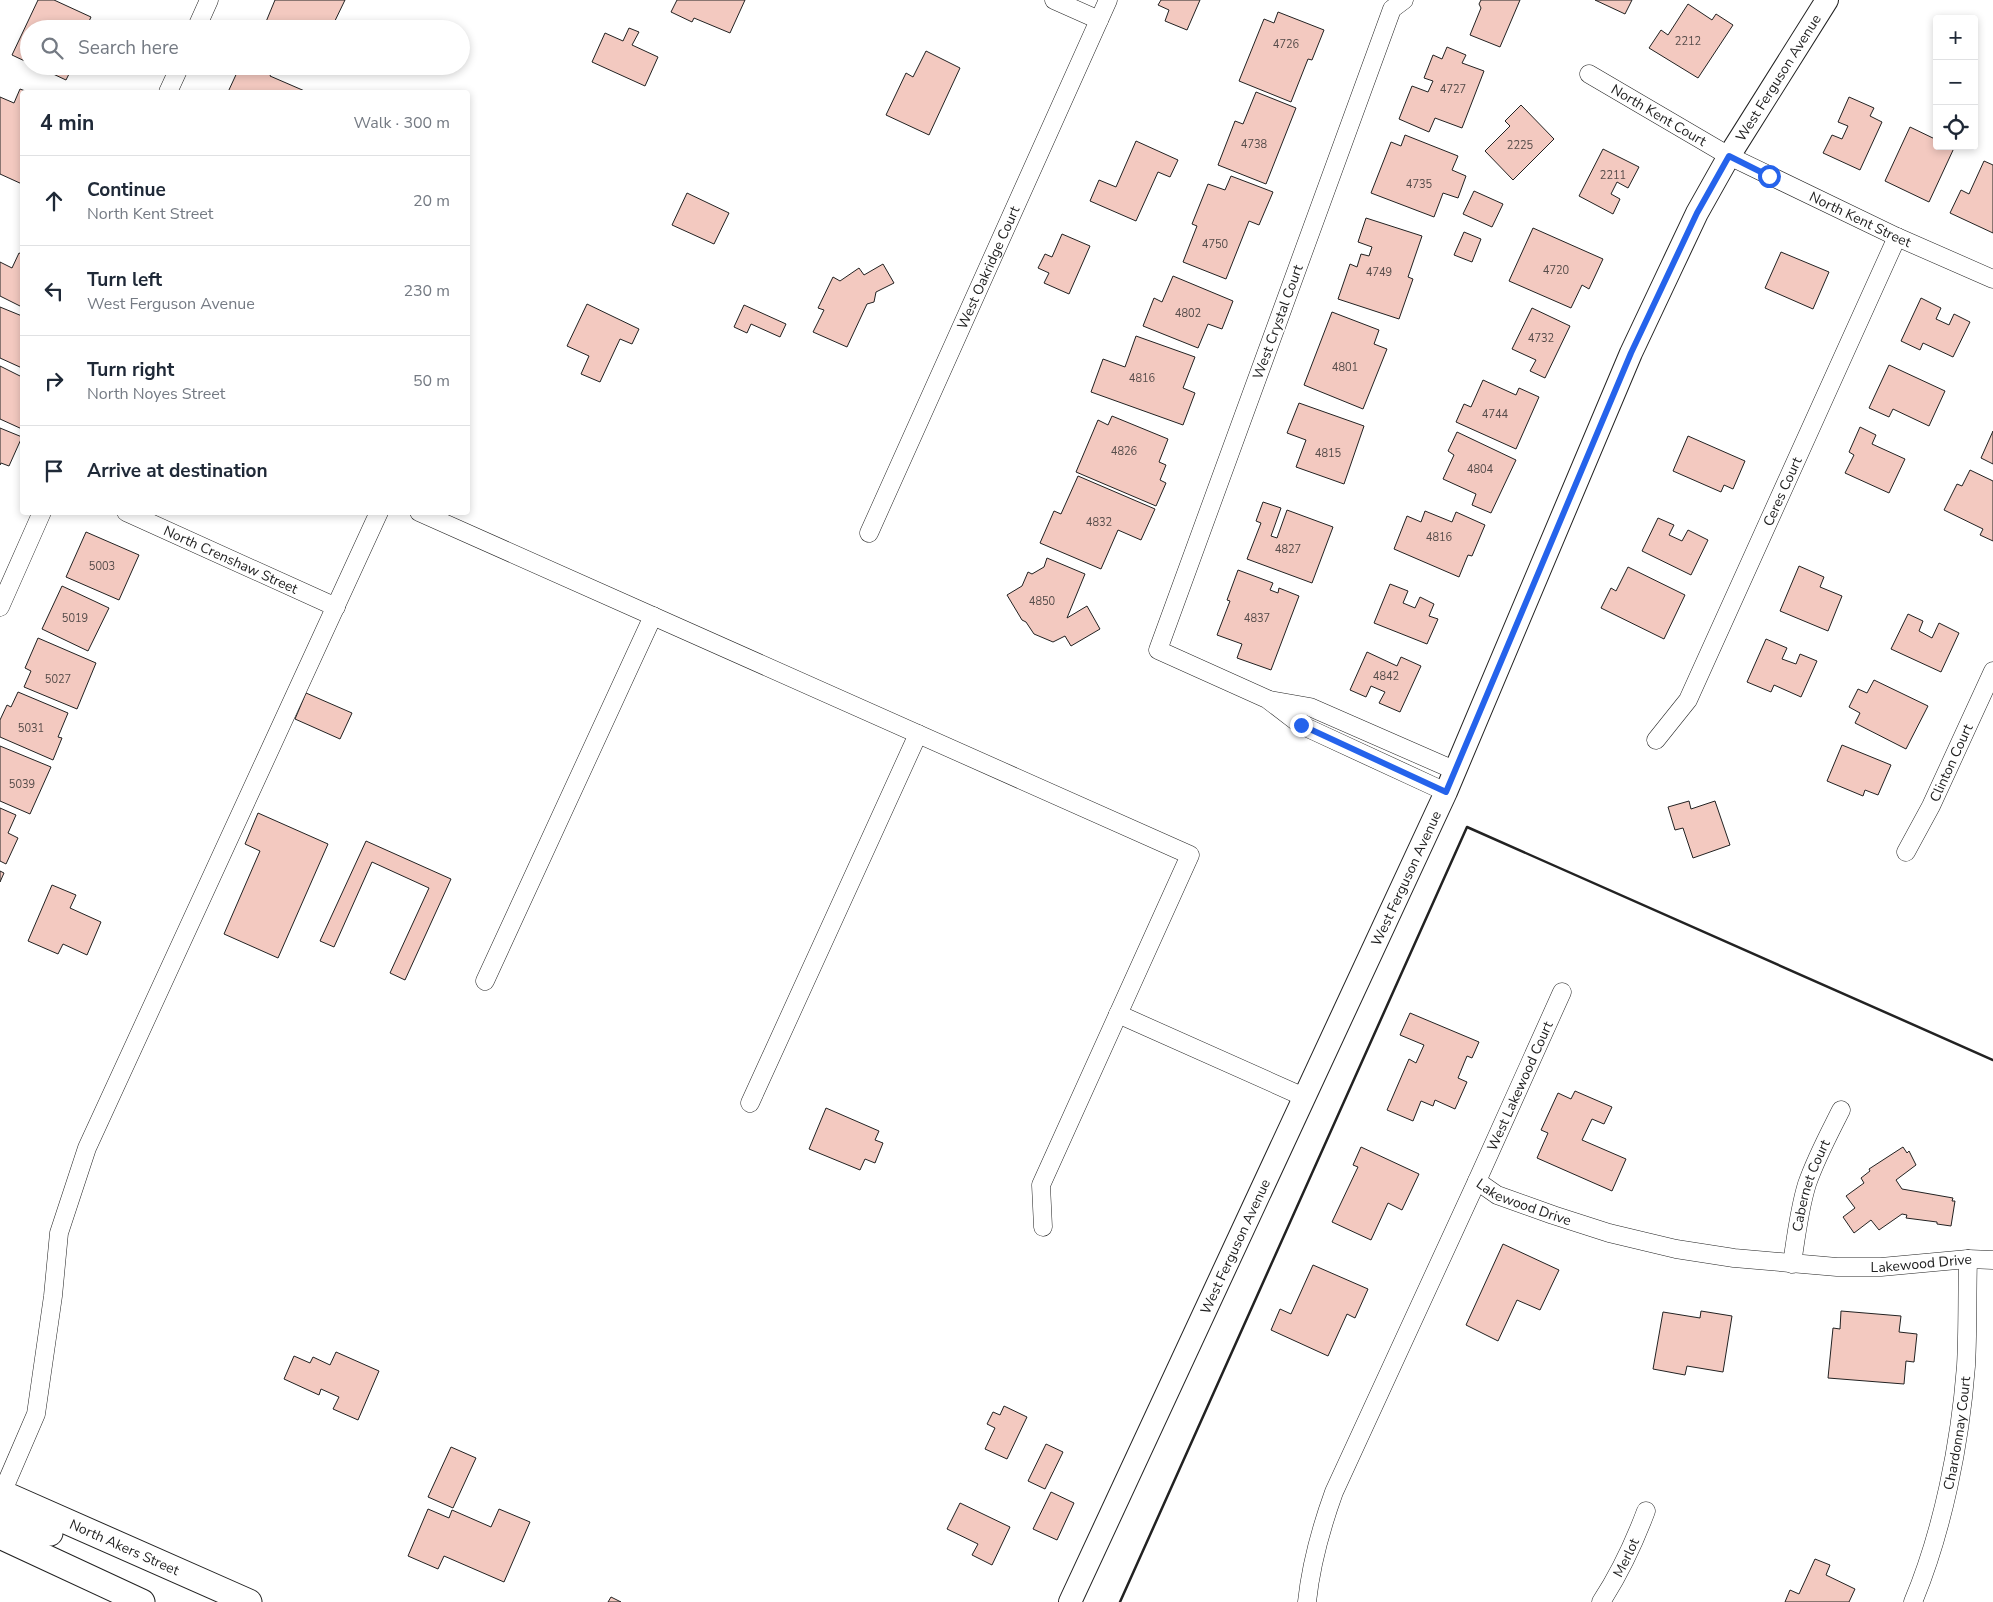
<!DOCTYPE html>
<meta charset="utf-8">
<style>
body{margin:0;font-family:"Nunito Sans",sans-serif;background:#f2f2f3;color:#1f2937}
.controls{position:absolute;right:15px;top:15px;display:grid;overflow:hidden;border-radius:5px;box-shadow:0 2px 8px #0003}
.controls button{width:45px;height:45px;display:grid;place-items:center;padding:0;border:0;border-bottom:1px solid #e0e1e3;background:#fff;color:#1f2937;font:25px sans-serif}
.stop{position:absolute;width:15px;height:15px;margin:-11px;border:4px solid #2563eb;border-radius:50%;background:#fff}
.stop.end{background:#2563eb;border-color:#fff;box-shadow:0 1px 5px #0008}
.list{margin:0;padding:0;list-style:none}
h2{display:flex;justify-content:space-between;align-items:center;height:65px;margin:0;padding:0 20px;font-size:21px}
h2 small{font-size:16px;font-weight:400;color:#747a83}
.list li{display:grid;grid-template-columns:32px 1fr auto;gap:15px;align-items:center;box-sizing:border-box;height:90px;padding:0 20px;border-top:1px solid #e0e1e3}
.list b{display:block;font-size:19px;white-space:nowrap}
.list p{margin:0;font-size:16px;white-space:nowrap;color:#747a83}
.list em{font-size:16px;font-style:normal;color:#747a83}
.icon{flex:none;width:28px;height:28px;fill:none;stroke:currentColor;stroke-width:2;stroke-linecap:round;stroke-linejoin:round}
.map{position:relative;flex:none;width:1993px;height:1602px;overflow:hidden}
.search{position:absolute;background:#fff;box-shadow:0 2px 8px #0003;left:20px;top:20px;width:450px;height:55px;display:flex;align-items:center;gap:12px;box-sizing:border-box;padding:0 18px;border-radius:28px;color:#747a83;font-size:19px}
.panel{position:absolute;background:#fff;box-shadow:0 2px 8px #0003;left:20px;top:90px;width:450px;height:425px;border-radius:5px}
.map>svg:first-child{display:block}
</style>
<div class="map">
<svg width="1993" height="1602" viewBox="0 0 1993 1602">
<rect width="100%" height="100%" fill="#fff"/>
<g fill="#f3c9c0" stroke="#222">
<path d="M38,0H54L91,17L86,28L88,29H29V63L12,55Z"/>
<path d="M275,0H345L331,29H263Z"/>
<path d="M677,0H745L730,33L694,18L692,22L671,12Z"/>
<path d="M1161,0H1200L1187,30L1165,21L1169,10L1158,5Z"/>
<path d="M1481,0H1520L1500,47L1470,35L1481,8L1479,4Z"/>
<path d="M1595,0H1632L1625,14Z"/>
<path d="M1688,4L1712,20L1716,14L1733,25L1698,78L1649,48L1661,30L1668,35Z"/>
<path d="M1278,12L1324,30L1312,60L1308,59L1291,102L1239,81L1264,19L1274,23Z"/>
<path d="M629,28L639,32L632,45L658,57L645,86L592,62L605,33L623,41Z"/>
<path d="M1447,47L1466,55L1462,63L1484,71L1462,128L1435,118L1429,132L1399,119L1412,86L1428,92L1433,81L1424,78L1433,55L1442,59Z"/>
<path d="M926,51L960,68L929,135L886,115L906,73L913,77Z"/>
<path d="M36,66H73L66,80Z"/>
<path d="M240,66H261L272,71L270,76L307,92H228Z"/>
<path d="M20,89L28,92H22V184L0,174V97L14,103Z"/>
<path d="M1256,92L1296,108L1266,184L1218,165L1235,121L1243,124Z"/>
<path d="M1849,97L1874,108L1870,116L1882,122L1860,170L1823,153L1832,135L1842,139L1848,126L1838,122Z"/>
<path d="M1521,105L1554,139L1513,180L1485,151L1510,126L1505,121Z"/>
<path d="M1910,127L1937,140V146L1954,148L1929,202L1885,181Z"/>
<path d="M1405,135L1458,156L1452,170L1466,176L1458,198L1443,193L1434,217L1371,193L1391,142L1401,146Z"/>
<path d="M1136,141L1178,160L1170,177L1158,172L1136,221L1090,201L1099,180L1116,187Z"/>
<path d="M1603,149L1639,167L1628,188L1617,182L1611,194L1620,199L1613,214L1579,196Z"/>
<path d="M1984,161L1993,165V233L1950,213L1961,190L1969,194Z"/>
<path d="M1231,176L1273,192L1259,225L1249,221L1226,279L1183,262L1197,226L1192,224L1208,184L1225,190Z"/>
<path d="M1474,191L1503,204L1492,227L1463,214Z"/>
<path d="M687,193L729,213L714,244L672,225Z"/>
<path d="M1366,218L1422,236L1408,277L1413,279L1399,319L1338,299L1350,264L1357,267L1361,254L1369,256L1372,247L1358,242Z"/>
<path d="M1533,228L1603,259L1589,289L1582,285L1571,308L1509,281Z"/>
<path d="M1464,232L1481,239L1472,262L1454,255Z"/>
<path d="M1062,234L1090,246L1069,294L1044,283L1049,273L1038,268L1045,254L1052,257Z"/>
<path d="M1781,252L1829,272L1813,309L1765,288Z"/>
<path d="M19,253L22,254V307L0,296V262L12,268Z"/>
<path d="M883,264L894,283L876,292L874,302L867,304L847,347L813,332L824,310L818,308L833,277L840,281L859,268L864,275Z"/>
<path d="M1173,276L1233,301L1222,329L1208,324L1198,348L1143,326L1154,298L1162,302Z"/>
<path d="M1921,298L1941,308L1936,319L1949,325L1954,314L1970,322L1953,357L1923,343L1920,350L1901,341Z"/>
<path d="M587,304L639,329L632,344L620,339L600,382L581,374L589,356L567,346Z"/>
<path d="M744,305L786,324L780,337L751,324L747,333L734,327Z"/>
<path d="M0,307L22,316V368L0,358Z"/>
<path d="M1532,308L1570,326L1545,378L1530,371L1536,360L1512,349Z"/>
<path d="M1332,312L1379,330L1374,344L1387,349L1363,409L1304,385Z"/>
<path d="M1136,336L1195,357L1183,388L1195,393L1183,425L1091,392L1103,359L1125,367Z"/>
<path d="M1889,365L1945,391L1929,426L1893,409L1889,417L1869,408Z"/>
<path d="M0,366L22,377V429L0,419Z"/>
<path d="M1483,380L1516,395L1519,388L1539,397L1516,449L1456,422L1464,404L1471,407Z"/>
<path d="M1299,403L1364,426L1344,484L1296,467L1306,440L1287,433Z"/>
<path d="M1112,416L1168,439L1159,462L1166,465L1160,480L1166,483L1156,506L1076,472L1098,420L1108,425Z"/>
<path d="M1860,427L1876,435L1872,444L1905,459L1889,493L1845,473L1854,455L1849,452Z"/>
<path d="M0,428L22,437L9,466L1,463L0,465Z"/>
<path d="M1993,431V464L1981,458Z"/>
<path d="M1457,432L1516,460L1491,513L1472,505L1476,494L1443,479L1454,455L1448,451Z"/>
<path d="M1688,436L1745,461L1733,489L1724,485L1721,492L1673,471Z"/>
<path d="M1970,470L1993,481V541L1980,535L1983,529L1944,510L1957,484L1962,486Z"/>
<path d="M1078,476L1155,509L1141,540L1118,530L1101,569L1040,543L1054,511L1061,514Z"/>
<path d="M1263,502L1281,508L1271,536L1277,538L1287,510L1333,527L1312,583L1247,559L1261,523L1256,521Z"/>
<path d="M1425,511L1452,522L1456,512L1485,525L1472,556L1468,555L1459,577L1394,549L1407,516L1421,522Z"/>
<path d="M1658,518L1674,525L1669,535L1682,541L1688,530L1708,540L1691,575L1642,551Z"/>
<path d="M86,532L139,555L119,600L66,577Z"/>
<path d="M1047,558L1085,574L1067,618L1087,606L1100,629L1071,646L1065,636L1053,642L1034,634L1026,622L1022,620L1007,595L1022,586L1028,572L1032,574L1044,567Z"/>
<path d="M1799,566L1824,577L1820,587L1842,596L1828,631L1780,611Z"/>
<path d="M1628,567L1685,595L1664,639L1601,608L1611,588L1616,591Z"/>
<path d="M1238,570L1273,583L1270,590L1278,593L1279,588L1299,596L1271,670L1237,658L1242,644L1217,635L1230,601L1227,600Z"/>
<path d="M1390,584L1408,591L1403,603L1415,608L1420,597L1434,604L1429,616L1438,619L1427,644L1374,623Z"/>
<path d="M62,586L109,608L88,651L42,629Z"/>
<path d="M1908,614L1923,621L1919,631L1932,638L1939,623L1959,633L1941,672L1891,649Z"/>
<path d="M38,638L96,663L77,709L24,687L31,671L25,668Z"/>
<path d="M1766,639L1787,648L1782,659L1796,664L1800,654L1817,661L1801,697L1774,685L1771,692L1747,682Z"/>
<path d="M1367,652L1397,666L1401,657L1421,666L1400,712L1379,703L1385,692L1371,686L1366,697L1350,690Z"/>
<path d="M1874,680L1928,706L1906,749L1855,723L1860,713L1849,707L1858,689L1867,693Z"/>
<path d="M18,692L68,713L58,737L62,738L53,760L0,737V720L7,705L11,707Z"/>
<path d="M306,693L352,713L340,739L295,719Z"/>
<path d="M1842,745L1891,765L1878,795L1865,790L1863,796L1827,781Z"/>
<path d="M0,746L51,767L30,814L0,801Z"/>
<path d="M1689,801L1691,809L1715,801L1730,845L1693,858L1683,828L1675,830L1668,807Z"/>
<path d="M0,808L16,815L8,833L18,838L6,864L0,861Z"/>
<path d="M258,813L328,844L278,958L224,934L260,851L245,844Z"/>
<path d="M366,841L451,879L405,980L390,973L429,888L372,862L334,947L320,941Z"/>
<path d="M0,871L4,873L0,882Z"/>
<path d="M52,885L76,895L70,908L101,922L87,955L63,944L58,954L28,941Z"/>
<path d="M1410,1013L1479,1042L1472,1058L1467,1056L1458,1078L1467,1082L1455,1109L1435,1100L1433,1106L1421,1101L1413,1121L1387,1110L1409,1059L1416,1063L1424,1045L1400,1035Z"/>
<path d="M1575,1091L1612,1107L1604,1124L1592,1119L1582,1140L1626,1159L1612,1191L1537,1158L1548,1133L1541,1130L1558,1093L1571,1099Z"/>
<path d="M826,1108L879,1131L875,1140L883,1143L875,1163L865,1159L860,1170L809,1149Z"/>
<path d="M1361,1147L1419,1174L1402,1210L1388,1203L1371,1240L1332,1222L1358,1167L1353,1165Z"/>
<path d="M1903,1147L1907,1153L1909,1151L1916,1165L1896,1180L1902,1189L1953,1198L1952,1201H1955L1951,1226L1937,1224V1222L1906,1218L1907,1215L1902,1214L1879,1230L1871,1220L1854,1233L1843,1217L1855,1208L1846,1196L1864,1183L1861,1178L1870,1171L1869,1169Z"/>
<path d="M1503,1244L1559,1270L1540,1310L1517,1300L1498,1341L1466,1325Z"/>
<path d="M1313,1265L1368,1289L1355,1318L1347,1314L1328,1356L1271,1330L1280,1309L1291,1314Z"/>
<path d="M1701,1311L1732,1316L1723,1372L1687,1366L1685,1375L1653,1369L1663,1312L1700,1318Z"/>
<path d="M1841,1311L1901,1316L1899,1332L1917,1334L1914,1362L1906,1361L1904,1384L1828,1378L1833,1328L1840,1329Z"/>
<path d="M336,1352L379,1371L358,1420L333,1409L339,1397L321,1389L319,1395L284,1379L294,1356L310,1363L313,1357L330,1365Z"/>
<path d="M1004,1406L1027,1417L1007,1459L985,1449L995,1428L987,1424L993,1412L1000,1415Z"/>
<path d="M1046,1444L1063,1452L1045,1489L1028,1481Z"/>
<path d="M451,1447L476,1458L453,1508L428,1497Z"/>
<path d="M1051,1492L1074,1503L1057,1540L1033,1529Z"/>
<path d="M960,1503L1010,1527L992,1565L972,1555L978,1544L947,1529Z"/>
<path d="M428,1509L449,1518L452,1510L491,1527L499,1509L530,1522L504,1582L444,1556L438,1569L408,1556Z"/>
<path d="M1815,1559L1830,1565L1826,1575L1855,1589L1849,1602H1785L1790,1590L1799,1594Z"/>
<path d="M611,1597L621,1602H608Z"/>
</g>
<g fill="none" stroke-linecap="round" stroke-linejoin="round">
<g stroke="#222" stroke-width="19">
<g id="minor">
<path d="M1054,0L1099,20"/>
<path d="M1404,0L1392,9L1158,650L1267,699L1301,725L1446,792"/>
<path d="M196,29L209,0"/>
<path id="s1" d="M1589,74L1729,156L1897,237L1993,279"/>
<path d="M168,92L180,66"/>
<path id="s2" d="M126,512L336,607"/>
<path d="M419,512L1190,855L1041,1185L1043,1227"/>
<path id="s3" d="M869,533L1108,0"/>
<path d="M0,607L42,512"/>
<path d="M1270,700L1310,707L1454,770"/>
<path id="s4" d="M1656,740L1688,700L1897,237"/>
<path id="s5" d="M1906,852L1931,806L1993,671"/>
<path d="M485,981L653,616"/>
<path d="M1118,1014L1304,1097"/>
<path d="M750,1103L918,734"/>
<path id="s6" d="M1477,1181L1497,1195L1553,1215L1609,1233L1676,1249L1734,1258L1837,1267H1881L1968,1259L1993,1260"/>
<path id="s7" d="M1792,1264C1796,1237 1799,1210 1807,1184C1816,1158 1829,1134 1841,1110"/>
<path d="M2,1493L36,1414L53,1296L59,1233L87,1148L379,512"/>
<path id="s8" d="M1307,1602C1311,1563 1321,1528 1334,1492L1477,1181L1562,992"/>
<path id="s9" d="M1601,1602C1620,1573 1634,1543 1646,1511"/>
<path id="s10" d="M1913,1602C1943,1530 1960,1444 1966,1366C1968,1330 1967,1295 1968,1259"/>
</g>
</g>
<g stroke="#222" stroke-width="24">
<g id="tertiary">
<path id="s11" d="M1070,1602L1446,792L1631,353L1672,266L1697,213L1729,156L1827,0"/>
</g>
</g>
<g stroke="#222" stroke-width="27">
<g id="secondary">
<path id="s12" d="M0,1492L249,1602"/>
<path d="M0,1520L3,1517L19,1519L50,1533"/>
<path d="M0,1536L142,1602"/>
</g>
</g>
<use href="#minor" stroke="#fff" stroke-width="18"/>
<use href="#tertiary" stroke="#fff" stroke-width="22"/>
<use href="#secondary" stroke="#fff" stroke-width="25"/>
<path stroke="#222" stroke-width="2.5" d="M1120,1602L1467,827L1993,1060"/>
</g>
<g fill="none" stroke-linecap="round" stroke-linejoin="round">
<path stroke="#2563eb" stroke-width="6" d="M1301,725L1446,792L1631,353L1697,213L1729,156L1769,176"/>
</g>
<g text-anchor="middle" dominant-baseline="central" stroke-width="4" stroke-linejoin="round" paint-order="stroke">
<g font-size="11" fill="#564c4a">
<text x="1688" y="41">2212</text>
<text x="1286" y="44">4726</text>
<text x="1453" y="89">4727</text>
<text x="1254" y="144">4738</text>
<text x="1520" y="145">2225</text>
<text x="1613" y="175">2211</text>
<text x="1419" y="184">4735</text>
<text x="1215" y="244">4750</text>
<text x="1556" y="270">4720</text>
<text x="1379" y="272">4749</text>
<text x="1188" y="313">4802</text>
<text x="1541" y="338">4732</text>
<text x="1345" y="367">4801</text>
<text x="1142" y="378">4816</text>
<text x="1495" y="414">4744</text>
<text x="1124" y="451">4826</text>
<text x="1328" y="453">4815</text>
<text x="1480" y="469">4804</text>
<text x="1099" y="522">4832</text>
<text x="1439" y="537">4816</text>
<text x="1288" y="549">4827</text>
<text x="102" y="566">5003</text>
<text x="1042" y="601">4850</text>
<text x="75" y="618">5019</text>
<text x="1257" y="618">4837</text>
<text x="1386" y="676">4842</text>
<text x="58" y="679">5027</text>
<text x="31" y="728">5031</text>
<text x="22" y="784">5039</text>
</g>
<g font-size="14" fill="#222" stroke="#fff">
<text stroke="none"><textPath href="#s11" startOffset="1682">West Ferguson Avenue</textPath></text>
<text stroke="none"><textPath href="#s1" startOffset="81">North Kent Court</textPath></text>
<text stroke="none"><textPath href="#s1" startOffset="308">North Kent Street</textPath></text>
<text stroke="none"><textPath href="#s3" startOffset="291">West Oakridge Court</textPath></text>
<text transform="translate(1278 322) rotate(-70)">West Crystal Court</text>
<text stroke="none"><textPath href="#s4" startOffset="280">Ceres Court</textPath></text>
<text stroke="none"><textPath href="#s2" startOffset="115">North Crenshaw Street</textPath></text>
<text stroke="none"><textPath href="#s5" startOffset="100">Clinton Court</textPath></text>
<text stroke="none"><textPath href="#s11" startOffset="798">West Ferguson Avenue</textPath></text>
<text stroke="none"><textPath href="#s8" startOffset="560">West Lakewood Court</textPath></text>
<text stroke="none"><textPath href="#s7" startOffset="81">Cabernet Court</textPath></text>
<text stroke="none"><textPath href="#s6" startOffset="52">Lakewood Drive</textPath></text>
<text stroke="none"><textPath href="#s11" startOffset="392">West Ferguson Avenue</textPath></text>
<text stroke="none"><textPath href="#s6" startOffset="458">Lakewood Drive</textPath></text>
<text stroke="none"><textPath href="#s10" startOffset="175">Chardonnay Court</textPath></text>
<text stroke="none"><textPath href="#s12" startOffset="136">North Akers Street</textPath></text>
<text stroke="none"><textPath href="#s9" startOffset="51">Merlot</textPath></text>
</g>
</g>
</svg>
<div class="controls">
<button>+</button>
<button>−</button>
<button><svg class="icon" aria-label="locate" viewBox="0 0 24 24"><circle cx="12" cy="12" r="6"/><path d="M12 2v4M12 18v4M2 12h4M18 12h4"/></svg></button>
</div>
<div class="stop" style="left:1769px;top:176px"></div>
<div class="stop end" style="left:1301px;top:725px"></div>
<div class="search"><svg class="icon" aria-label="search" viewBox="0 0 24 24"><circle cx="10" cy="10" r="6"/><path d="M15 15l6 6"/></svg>Search here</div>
<section class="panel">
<h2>4 min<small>Walk · 300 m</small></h2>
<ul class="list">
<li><svg class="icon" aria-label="ahead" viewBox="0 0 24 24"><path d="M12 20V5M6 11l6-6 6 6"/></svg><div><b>Continue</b><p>North Kent Street</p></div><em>20 m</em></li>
<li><svg class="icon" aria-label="left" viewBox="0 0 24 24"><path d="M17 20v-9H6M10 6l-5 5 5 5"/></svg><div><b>Turn left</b><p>West Ferguson Avenue</p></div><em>230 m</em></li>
<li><svg class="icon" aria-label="right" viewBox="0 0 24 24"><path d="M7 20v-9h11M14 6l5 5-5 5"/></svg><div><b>Turn right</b><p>North Noyes Street</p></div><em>50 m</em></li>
<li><svg class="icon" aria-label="arrive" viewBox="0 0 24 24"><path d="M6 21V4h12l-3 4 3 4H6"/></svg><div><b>Arrive at destination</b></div></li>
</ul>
</section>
</div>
